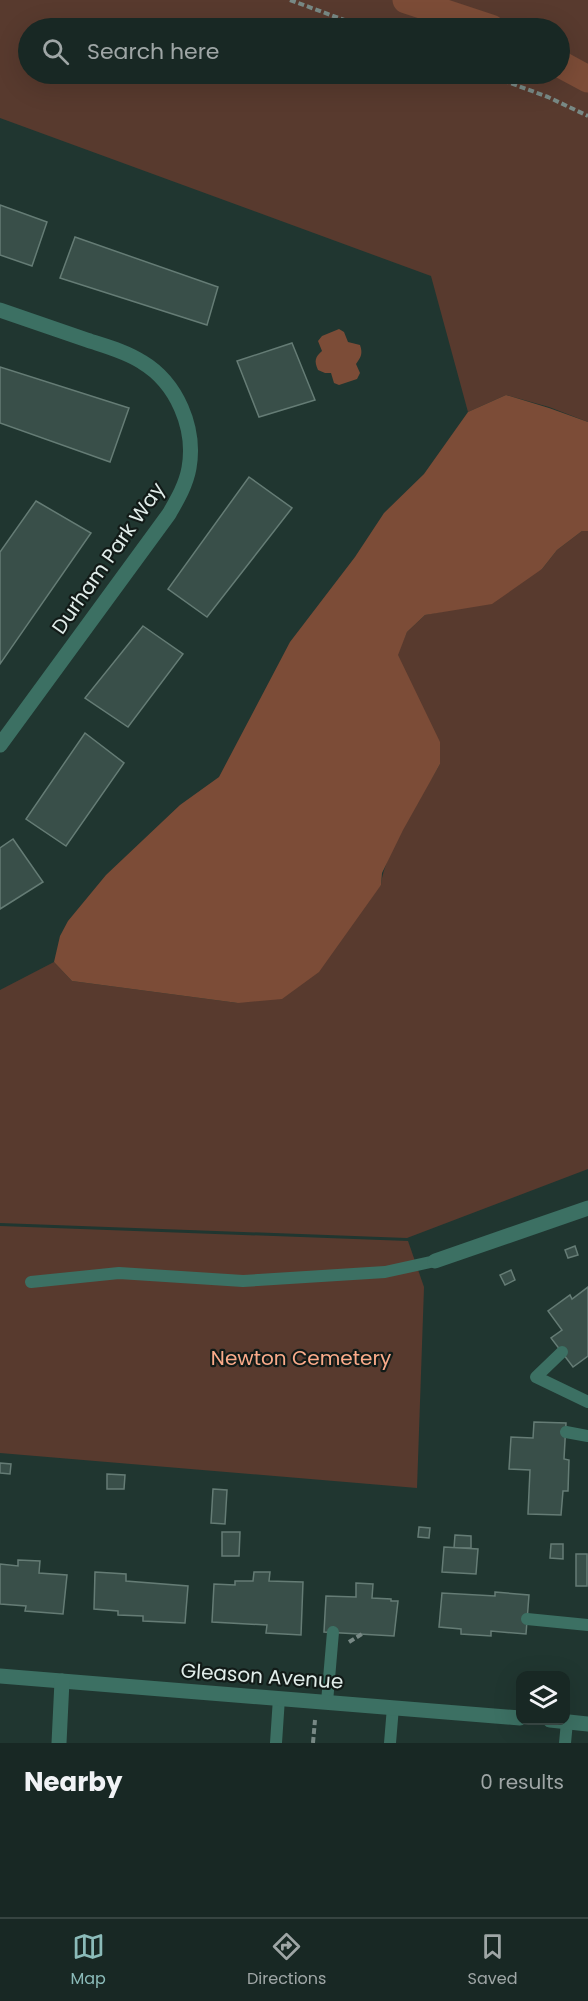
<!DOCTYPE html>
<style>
body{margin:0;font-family:Poppins,sans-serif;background:#253431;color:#f1f3f6}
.controls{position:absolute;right:18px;bottom:18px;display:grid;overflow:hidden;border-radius:12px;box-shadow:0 6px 24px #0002}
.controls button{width:54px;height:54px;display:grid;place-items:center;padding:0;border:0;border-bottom:2px solid #364441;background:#182824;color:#f1f3f6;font:30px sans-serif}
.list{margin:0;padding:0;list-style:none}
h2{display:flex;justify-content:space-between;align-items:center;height:78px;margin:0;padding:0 24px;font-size:26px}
h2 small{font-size:20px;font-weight:400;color:#9fa6a6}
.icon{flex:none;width:33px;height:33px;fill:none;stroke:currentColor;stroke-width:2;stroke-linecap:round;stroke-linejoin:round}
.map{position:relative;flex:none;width:588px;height:1743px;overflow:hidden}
.search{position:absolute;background:#182824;box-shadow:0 6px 24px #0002;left:18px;right:18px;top:18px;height:66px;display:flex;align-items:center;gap:15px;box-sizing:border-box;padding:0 21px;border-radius:33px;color:#9fa6a6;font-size:22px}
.sheet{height:174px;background:#182824}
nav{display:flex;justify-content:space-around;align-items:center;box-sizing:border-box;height:84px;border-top:2px solid #364441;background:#182824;font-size:16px;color:#9fa6a6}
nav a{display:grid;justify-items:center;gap:3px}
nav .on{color:#8bbbb9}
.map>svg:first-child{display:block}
</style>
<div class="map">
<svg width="588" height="1743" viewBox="0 0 588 1743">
<rect width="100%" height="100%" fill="#203630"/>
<g fill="#583a2e" fill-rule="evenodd">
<path d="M0,0H588V422L549,407L506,395L468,412L431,276L0,118ZM28,28H560V74H28Z"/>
<path d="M582,531H588V1169L407,1238L0,1223V990L54,962L72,981L238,1003L381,885C384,853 423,794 440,764L417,697L397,655L407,632L425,615L456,609L542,569L557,550Z"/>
<path d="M0,1226L408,1241L424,1287L417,1488L0,1453Z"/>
</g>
<g fill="#7c4c37">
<path d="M339,329L344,332L348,342L360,345C363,354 361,357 356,364L360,373L357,379L339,385L334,383L331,373H325L318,370C314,361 315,357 322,351L318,341L322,336Z"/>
<path d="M506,395L549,408L588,422V531H582L557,550L542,569L492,604L425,615L407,632L398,655L440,742V764L403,830L382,873L381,885L319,972L282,999L238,1003L72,981L54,962L60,936L68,921L106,875L180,805L219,777L290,642L355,557L384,513L424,474L468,412Z"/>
</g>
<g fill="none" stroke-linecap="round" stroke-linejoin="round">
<g stroke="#7c4c37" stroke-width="27">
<path d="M406,0L491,28"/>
<path d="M560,64L588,79"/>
</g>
</g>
<g fill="#394f49" stroke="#657c75" stroke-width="1.5">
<path d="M0,205L47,222L32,266L0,255Z"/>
<path d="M75,237L218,287L207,325L60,278Z"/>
<path d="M292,343L315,400L259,417L237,361Z"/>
<path d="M0,367L129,408L110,462L0,423Z"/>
<path d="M249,477L292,508L207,617L168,589Z"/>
<path d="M36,501L91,533L0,664V552Z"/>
<path d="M143,626L183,654L128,727L85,698Z"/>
<path d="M85,733L124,763L66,846L26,819Z"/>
<path d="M13,839L43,882L0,909V848Z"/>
<path d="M575,1246L578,1255L568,1258L565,1250Z"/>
<path d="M511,1270L515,1280L505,1285L500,1275Z"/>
<path d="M588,1287V1356L573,1367L551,1338L562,1330L548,1311L570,1295L572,1299Z"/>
<path d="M534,1422L566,1423L564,1459L569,1460L568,1491H563L561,1515L528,1514L530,1470L509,1469L511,1437L533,1438Z"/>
<path d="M0,1463L11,1464L10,1474L0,1473Z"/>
<path d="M107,1474L125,1475L124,1489H107Z"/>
<path d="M213,1489L227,1490L225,1524L211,1523Z"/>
<path d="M419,1527L430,1528L429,1538L418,1537Z"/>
<path d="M222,1532H240L239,1556H222Z"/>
<path d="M455,1535L471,1536V1548H454Z"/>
<path d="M551,1544H563V1559L550,1558Z"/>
<path d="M444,1547L478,1549L476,1574L442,1572Z"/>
<rect x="576" y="1554" width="11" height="32"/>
<path d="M18,1560L40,1561L39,1573L67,1575L63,1614L25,1611L26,1606L0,1604V1564L18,1566Z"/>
<path d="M95,1572L126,1574V1581L188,1586L185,1623L143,1621V1616L118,1615V1611L94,1609Z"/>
<path d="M254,1572H270L269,1581L303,1582L301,1635L266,1633L267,1625L212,1622L214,1584L235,1585V1581H253Z"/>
<path d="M356,1583L373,1584L372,1598L391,1599V1601H398L394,1636L324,1632L326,1596L356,1597Z"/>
<path d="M495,1592L529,1595L526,1634L491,1631V1636L461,1634V1629L439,1627L442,1593L495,1596Z"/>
</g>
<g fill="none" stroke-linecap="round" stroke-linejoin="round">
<g stroke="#788985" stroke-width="4" stroke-dasharray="6 3" stroke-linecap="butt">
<path d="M290,0L366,28"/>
<path d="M486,74L548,97L588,116"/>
<path d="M349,1642L362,1634"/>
<path d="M313,1743L315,1720"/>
</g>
<g stroke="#3c7063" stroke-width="12">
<path d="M31,1282L119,1273L243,1281L385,1272L435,1261"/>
<path d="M562,1352L536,1377L588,1402"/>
<path d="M566,1432L588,1436"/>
<path d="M527,1619L588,1625"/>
<path d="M327,1702L333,1632"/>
<path d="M276,1743L279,1698"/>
<path d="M390,1743L393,1707"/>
<path d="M565,1743L567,1722"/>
</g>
<g stroke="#3c7063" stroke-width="15">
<path d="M0,310C29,320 58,330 87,340C105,346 125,351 142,362C177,383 196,428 189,468C186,485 177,500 169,514L0,745"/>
<path d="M435,1261L588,1208"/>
<path d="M0,1676L520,1718"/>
<path d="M550,1720L588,1724"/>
<path d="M59,1743L62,1681"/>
</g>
</g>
<g text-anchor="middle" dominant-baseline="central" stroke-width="4.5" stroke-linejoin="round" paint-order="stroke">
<g font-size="20" fill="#e1edea" stroke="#121b18">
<text transform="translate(108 558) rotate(-55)">Durham Park Way</text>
<text transform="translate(262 1676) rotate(4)">Gleason Avenue</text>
</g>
<g font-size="20" fill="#faab8a" stroke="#121b18">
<text x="301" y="1358">Newton Cemetery</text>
</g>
</g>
</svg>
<div class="controls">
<button><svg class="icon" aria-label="layers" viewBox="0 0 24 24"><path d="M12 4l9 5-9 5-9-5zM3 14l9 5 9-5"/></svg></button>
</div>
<div class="search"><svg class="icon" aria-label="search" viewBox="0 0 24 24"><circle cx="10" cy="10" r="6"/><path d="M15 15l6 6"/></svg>Search here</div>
</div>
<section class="sheet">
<h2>Nearby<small>0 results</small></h2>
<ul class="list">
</ul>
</section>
<nav>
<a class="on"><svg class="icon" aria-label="map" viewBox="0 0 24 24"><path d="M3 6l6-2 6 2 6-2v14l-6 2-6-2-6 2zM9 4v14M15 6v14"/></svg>Map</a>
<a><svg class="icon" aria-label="directions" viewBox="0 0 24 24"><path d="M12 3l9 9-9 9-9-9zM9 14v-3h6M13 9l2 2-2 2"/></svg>Directions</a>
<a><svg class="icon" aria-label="saved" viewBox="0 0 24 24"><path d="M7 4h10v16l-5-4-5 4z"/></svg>Saved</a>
</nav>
